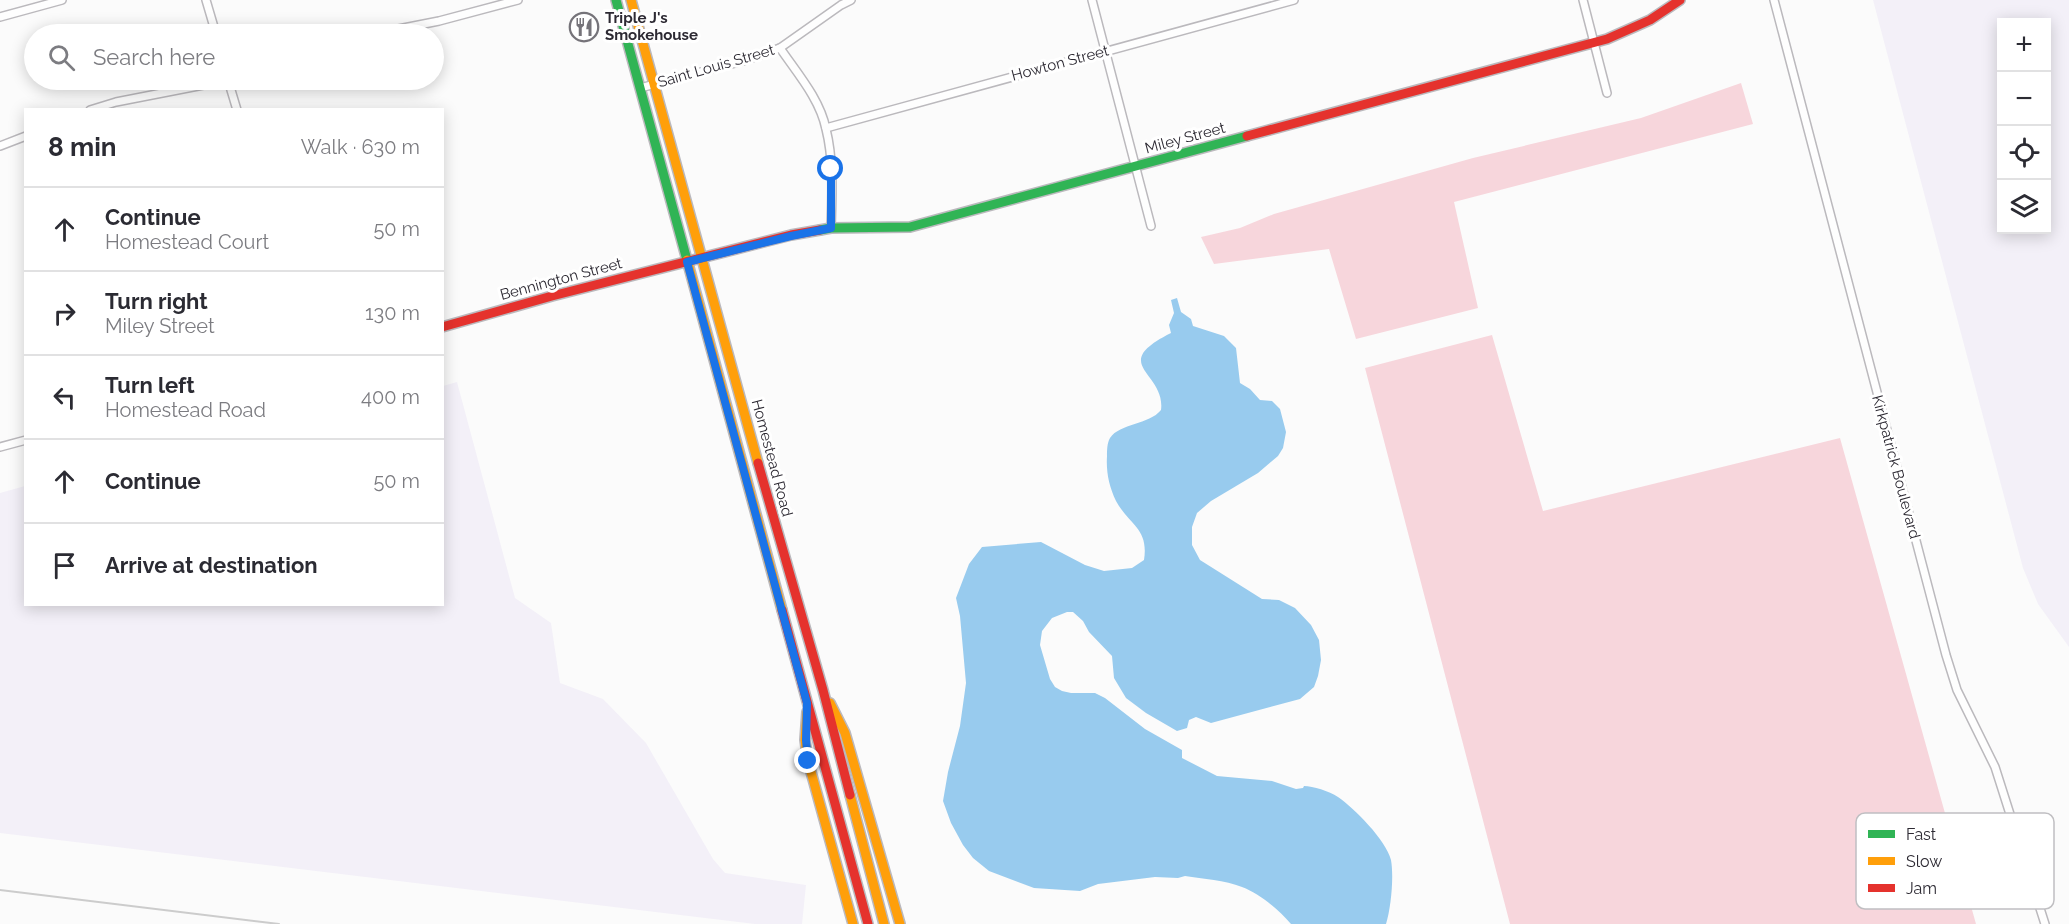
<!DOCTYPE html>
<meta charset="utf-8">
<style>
body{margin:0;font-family:Raleway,sans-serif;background:#f2f2f3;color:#2b2b33}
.controls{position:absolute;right:18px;top:18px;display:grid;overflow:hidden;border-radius:0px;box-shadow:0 3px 15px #0003}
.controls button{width:54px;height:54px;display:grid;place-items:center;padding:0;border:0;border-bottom:2px solid #e1e1e2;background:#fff;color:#2b2b33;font:30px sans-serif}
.stop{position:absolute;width:18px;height:18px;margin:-14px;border:4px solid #1a73e8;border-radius:50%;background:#fff}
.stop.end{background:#1a73e8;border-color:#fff;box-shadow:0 2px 6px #0008}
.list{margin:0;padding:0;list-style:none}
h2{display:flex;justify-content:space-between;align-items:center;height:78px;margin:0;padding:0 24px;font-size:26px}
h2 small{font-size:20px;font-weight:400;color:#7c7c81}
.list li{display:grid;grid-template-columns:39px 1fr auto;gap:18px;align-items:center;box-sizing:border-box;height:84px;padding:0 24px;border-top:2px solid #e1e1e2}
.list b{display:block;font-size:22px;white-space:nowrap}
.list p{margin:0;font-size:20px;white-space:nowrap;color:#7c7c81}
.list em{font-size:20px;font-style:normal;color:#7c7c81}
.icon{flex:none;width:33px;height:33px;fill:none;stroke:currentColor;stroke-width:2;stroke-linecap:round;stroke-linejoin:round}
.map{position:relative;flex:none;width:2069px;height:924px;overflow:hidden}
.search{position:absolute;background:#fff;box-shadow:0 3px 15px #0003;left:24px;top:24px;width:420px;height:66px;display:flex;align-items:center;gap:15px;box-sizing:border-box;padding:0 21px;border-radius:33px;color:#7c7c81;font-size:22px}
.panel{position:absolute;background:#fff;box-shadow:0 3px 15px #0003;left:24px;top:108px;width:420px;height:498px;border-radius:0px}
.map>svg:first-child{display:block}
</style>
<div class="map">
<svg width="2069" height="924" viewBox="0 0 2069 924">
<rect width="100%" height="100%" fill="#fbfbfb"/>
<g fill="#f3f0f8" fill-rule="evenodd">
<path d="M1873,0H2069V647L2038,604L2023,568ZM2002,22H2046V230H2002Z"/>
<path d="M457,382L515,598L551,623L560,683L603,699L646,743L713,859L725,873L806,885L802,924H755L0,833V493L25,486L26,604H442L443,386Z"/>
</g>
<g fill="#f7d6dc">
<path d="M1741,83L1753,124L1454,202L1478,308L1356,339L1329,249L1214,264L1201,237L1240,228L1274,214L1473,158L1641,118Z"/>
<path d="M1492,335L1543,511L1840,438L1976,924H1510L1365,368Z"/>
</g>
<path fill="#98cbee" d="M1177,298L1181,312L1191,319L1193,326L1224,336L1236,348L1240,383L1250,389L1260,400L1272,401L1280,409L1286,432L1283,448L1278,456L1258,473L1211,501L1197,513L1192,527V545L1200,560L1262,599L1279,600L1295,608L1311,625L1319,640L1321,660L1318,676L1314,687L1300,699L1211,723L1196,717L1189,720L1187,728L1177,731L1146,713L1126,698L1114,678L1112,656L1089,632L1083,621L1073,612H1067L1052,618L1042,631L1040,645L1050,679L1055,687L1062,691L1071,693H1095L1105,698L1145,729L1182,750V758L1217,776L1272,781L1296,789L1303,788L1304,786C1313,786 1329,791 1338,797C1354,808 1386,840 1391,860C1394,877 1391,908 1386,924H1291C1278,909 1260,894 1242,887C1225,880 1203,879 1185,876L1178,878L1155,877L1098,884L1080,891L1034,888L989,871L973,858L963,845L951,823L943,801L948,772L960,726L966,683L960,616L956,598L969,564L982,547L1041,542L1085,565L1104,571L1132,568L1144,560C1149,528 1129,525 1116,501C1109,486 1106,472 1107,456C1107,451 1107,443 1110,438C1120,423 1149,425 1161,410C1166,372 1107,365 1171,333L1169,325L1174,313L1171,300Z"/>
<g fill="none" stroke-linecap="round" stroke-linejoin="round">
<g stroke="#bbb9bd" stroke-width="10">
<g id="street">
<path d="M206,0L216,34"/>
<path d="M1092,0L1151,226"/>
<path d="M1583,0L1607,93"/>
<path d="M1774,0L1946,655L1957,690L1995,767L2045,924"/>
<path d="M0,17L62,0"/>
<path d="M373,34L439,21L518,0"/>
<path d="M780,48C797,73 820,99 826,129C834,161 832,196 831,228"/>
<path d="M228,80L237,110"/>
<path d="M640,88L743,61L780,48L841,5L851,0"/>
<path d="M90,110L116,102L229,80"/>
<path d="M826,128L1294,0"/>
<path d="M0,146L26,136"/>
<path d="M0,447L26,440"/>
</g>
</g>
<g stroke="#bbb9bd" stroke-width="12">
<g id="fast">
<path d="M616,0L687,260"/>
<path d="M820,230L831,228L910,227L1247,136"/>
</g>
</g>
<g stroke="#bbb9bd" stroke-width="12">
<g id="slow">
<path d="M631,0L758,463"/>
<path d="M687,260L782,610"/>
<path d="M830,703L845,733L900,924"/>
<path d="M807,712L805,740L808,761L853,924"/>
<path d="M850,795L884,924"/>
</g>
</g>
<g stroke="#bbb9bd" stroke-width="12">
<g id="jam">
<path d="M1247,136L1607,39L1650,20L1680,0"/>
<path d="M442,327L552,296L791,235L820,230"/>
<path d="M758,463L823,690L850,795"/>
<path d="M782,610L868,924"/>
</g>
</g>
<use href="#street" stroke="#fefefe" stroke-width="7"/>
<use href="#fast" stroke="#30b455" stroke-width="9"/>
<use href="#slow" stroke="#ff9f0a" stroke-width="9"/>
<use href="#jam" stroke="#e5322d" stroke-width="9"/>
<path stroke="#ccc" stroke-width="2" d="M0,890L279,924"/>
</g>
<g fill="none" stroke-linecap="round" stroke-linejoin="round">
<path stroke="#1a73e8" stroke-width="8" d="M808,761L806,740L807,703L687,262L791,236L831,228V169"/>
</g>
<defs>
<g id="restaurant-ring" transform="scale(1.5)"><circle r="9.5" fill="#fff" stroke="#757379" stroke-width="1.5"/><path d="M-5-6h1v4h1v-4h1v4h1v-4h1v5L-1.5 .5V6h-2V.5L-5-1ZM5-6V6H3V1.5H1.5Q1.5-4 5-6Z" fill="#757379"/></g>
</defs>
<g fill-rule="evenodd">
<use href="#restaurant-ring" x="584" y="27"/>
</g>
<g text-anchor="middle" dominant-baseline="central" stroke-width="6" stroke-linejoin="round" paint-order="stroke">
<g font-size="15" font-weight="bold" fill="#2d2a33" stroke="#fff" text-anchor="start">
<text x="605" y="18">Triple J's<tspan x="605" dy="17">Smokehouse</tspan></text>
</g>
<g font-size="15" fill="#2d2a33" stroke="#fff">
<text transform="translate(1060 63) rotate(-15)">Howton Street</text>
<text transform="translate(716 66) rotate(-16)">Saint Louis Street</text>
<text transform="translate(1185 138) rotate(-15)">Miley Street</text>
<text transform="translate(561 279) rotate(-15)">Bennington Street</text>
<text transform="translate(772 458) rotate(75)">Homestead Road</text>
<text transform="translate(1896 467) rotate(75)">Kirkpatrick Boulevard</text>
</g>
</g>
<rect x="1856" y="813" width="198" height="96" rx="9" fill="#fff" stroke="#c0bfc2" stroke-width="1.5"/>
<rect x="1868" y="830" width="27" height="8" fill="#30b455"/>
<rect x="1868" y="857" width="27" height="8" fill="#ff9f0a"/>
<rect x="1868" y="884" width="27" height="8" fill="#e5322d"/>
<g font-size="16" fill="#2d2a33">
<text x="1906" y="840">Fast</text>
<text x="1906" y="867">Slow</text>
<text x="1906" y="894">Jam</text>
</g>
</svg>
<div class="controls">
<button>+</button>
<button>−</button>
<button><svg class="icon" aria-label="locate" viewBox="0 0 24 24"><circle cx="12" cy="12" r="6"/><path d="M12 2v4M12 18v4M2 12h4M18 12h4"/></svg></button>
<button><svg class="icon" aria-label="layers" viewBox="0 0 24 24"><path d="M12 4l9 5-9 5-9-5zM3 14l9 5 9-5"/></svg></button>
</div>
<div class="stop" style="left:831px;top:169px"></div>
<div class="stop end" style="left:808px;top:761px"></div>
<div class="search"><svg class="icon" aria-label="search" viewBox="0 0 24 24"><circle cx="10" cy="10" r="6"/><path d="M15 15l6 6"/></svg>Search here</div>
<section class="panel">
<h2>8 min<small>Walk · 630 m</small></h2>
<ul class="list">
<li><svg class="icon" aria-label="ahead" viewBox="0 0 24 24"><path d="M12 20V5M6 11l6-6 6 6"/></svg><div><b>Continue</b><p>Homestead Court</p></div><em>50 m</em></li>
<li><svg class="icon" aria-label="right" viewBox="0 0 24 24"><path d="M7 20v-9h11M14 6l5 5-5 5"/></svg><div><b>Turn right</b><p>Miley Street</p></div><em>130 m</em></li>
<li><svg class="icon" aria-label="left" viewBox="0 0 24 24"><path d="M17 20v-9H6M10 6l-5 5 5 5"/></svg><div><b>Turn left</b><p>Homestead Road</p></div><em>400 m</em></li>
<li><svg class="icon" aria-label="ahead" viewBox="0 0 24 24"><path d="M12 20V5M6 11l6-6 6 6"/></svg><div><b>Continue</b></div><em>50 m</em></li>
<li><svg class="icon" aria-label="arrive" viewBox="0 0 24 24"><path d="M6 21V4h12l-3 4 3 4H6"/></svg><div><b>Arrive at destination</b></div></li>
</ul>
</section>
</div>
